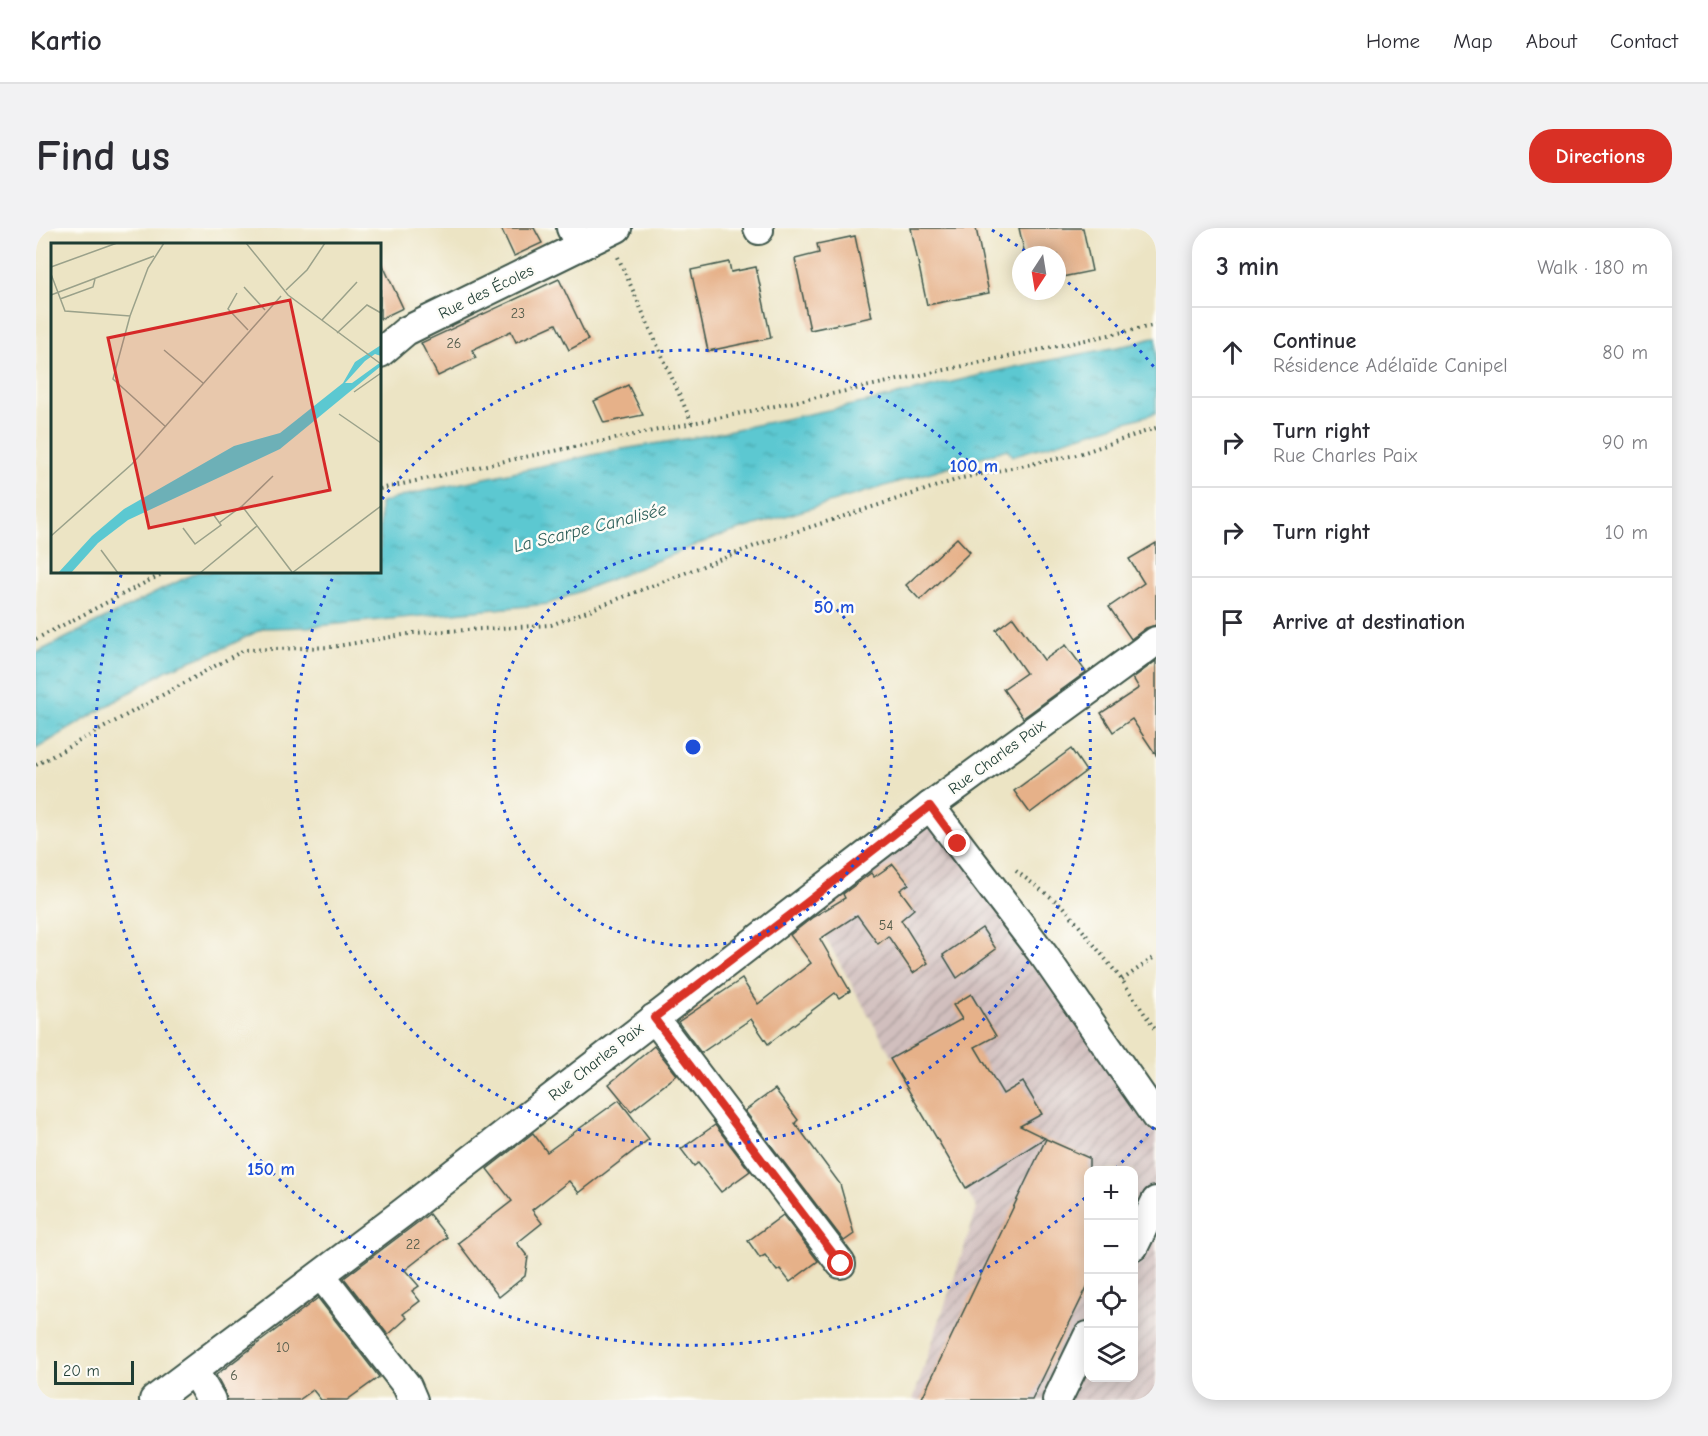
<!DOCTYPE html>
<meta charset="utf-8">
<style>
body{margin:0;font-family:"Comic Neue",sans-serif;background:#f2f2f3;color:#2b2b33}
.controls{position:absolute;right:18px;bottom:18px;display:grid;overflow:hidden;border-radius:12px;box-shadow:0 3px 15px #0003}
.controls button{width:54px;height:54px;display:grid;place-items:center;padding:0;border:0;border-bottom:2px solid #e1e1e2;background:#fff;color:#2b2b33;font:30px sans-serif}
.compass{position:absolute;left:976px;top:18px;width:54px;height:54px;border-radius:50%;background:#fff;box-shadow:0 3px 15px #0003;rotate:192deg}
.scale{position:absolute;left:18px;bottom:15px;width:80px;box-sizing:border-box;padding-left:6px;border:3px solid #1f3d34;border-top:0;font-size:16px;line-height:21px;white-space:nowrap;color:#1f3d34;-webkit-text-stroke:4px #fdfcf7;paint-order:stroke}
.stop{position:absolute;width:18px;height:18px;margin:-14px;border:4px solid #d93025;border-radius:50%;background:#fff}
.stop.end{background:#d93025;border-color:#fff;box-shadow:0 2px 6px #0008}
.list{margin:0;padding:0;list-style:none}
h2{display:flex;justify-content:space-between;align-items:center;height:78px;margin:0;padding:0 24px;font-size:26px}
h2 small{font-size:20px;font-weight:400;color:#7c7c81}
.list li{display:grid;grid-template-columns:39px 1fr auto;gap:18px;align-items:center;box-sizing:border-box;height:90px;padding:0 24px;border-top:2px solid #e1e1e2}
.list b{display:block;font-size:22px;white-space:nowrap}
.list p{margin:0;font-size:20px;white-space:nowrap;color:#7c7c81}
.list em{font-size:20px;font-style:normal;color:#7c7c81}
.icon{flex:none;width:33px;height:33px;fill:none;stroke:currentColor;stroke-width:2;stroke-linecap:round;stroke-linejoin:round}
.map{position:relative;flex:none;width:1120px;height:1172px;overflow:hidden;border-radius:24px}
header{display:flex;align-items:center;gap:36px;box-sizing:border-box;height:84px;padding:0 30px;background:#fff;border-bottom:2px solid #e1e1e2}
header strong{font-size:28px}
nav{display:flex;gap:33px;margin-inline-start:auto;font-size:21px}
.intro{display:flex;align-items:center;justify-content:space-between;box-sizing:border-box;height:144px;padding:0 36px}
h1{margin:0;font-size:42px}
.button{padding:15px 27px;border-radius:24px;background:#d93025;color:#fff;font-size:21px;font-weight:700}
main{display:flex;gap:36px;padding:0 36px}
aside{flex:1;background:#fff;border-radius:24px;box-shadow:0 3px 15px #0003}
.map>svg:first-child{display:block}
</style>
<header>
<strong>Kartio</strong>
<nav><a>Home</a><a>Map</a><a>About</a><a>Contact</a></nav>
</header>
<div class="intro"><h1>Find us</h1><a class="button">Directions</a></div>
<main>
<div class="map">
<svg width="1120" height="1172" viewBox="0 0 1120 1172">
<defs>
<pattern id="industrial-furrows" width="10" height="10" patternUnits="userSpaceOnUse" patternTransform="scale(1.5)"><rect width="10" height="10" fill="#d1bfbe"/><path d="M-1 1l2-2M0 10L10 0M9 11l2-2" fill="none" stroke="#a99c9b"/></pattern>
<pattern id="water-ripples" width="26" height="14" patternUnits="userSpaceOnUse" patternTransform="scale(1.5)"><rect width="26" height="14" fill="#5bc8d1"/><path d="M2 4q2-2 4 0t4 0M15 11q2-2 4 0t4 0" fill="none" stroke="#4ba4aa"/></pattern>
</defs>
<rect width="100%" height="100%" fill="#fdfcf7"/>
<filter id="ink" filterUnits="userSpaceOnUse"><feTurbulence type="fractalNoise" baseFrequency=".0167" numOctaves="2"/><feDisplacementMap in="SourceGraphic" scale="12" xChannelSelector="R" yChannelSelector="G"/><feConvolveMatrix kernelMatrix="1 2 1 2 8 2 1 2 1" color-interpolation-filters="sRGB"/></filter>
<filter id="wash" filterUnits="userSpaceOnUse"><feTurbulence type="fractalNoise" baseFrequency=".008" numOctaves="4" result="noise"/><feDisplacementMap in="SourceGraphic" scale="24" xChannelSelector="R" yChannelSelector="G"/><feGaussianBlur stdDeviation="1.35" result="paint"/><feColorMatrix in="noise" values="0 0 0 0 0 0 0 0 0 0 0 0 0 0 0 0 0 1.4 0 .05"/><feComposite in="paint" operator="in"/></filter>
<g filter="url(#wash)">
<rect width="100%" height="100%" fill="#ece4c4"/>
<path fill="url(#industrial-furrows)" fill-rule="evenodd" d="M894,578L1120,859V1172H877L941,981L770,675ZM1052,942H1098V1150H1052Z"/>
<path fill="url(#water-ripples)" stroke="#3d8282" stroke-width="1.5" d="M1120,109V185L976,228L971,221L680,309L512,376L271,399L228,400L190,419L131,442L0,521V425L161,344H344V275L375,266L575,223L667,208L836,173L979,139L1097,116Z"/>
<g id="blocks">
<g fill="#e6b189">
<path d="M465,0H498L506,15L478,28Z"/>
<path d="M875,0H940L953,65L891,77Z"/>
<path d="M983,0H1047L1056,43L1021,50V27H989Z"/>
<path d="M819,8L836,89L774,102L759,31L783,25L781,16Z"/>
<path d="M344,31L367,80L344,91Z"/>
<path d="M693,34L695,44L720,39L735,110L672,123L655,42Z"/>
<path d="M523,51L552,112L533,122L520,96L480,114L475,103L436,122L440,130L402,148L385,115Z"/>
<path d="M592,157L607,187L568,195L558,173Z"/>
<path d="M921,310L934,324L884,372L870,357Z"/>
<path d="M1120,315V397L1110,400L1095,411L1073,379L1108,355L1093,331Z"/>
<path d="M977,389L1008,432L1030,417L1050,444L987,490L967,461L990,445L960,402Z"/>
<path d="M1120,433V527L1096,491L1077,504L1065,485L1103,460L1097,450Z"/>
<path d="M1035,521L1050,543L994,585L978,563Z"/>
<path d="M857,636L873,656L864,662L878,681L865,692L892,735L877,745L852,708L842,716L821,687L784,711L814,763L803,770L799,765L732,816L715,791L665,825L642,794L706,751L722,776L775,735L754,707L777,689L809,670L807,666L835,645L838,649Z"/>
<path d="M946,700L960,721L921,750L907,727Z"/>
<path d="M935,766L960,808L939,819L967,866L987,854L1006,886L984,898L1009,910L930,960L854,831L926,791L917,777Z"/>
<path d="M618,818L641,847L595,883L573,856Z"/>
<path d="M739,861L762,892L759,895L804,956L818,1006L808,1013L709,883Z"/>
<path d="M583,872L613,911L543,965L533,953L496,982L506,995L481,1015L492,1029L489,1048L463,1069L422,1015L476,973L451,941L497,905L511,924Z"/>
<path d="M679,897L714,943L685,964L662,935L658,938L645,921Z"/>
<path d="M1010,911L1053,930V1055L996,1172H885Z"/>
<path d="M393,986L411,1009L369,1042L383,1058L376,1063L384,1073L367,1086L371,1090L352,1107L308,1050Z"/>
<path d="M747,987L782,1033L754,1054L744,1041L741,1043L729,1027L724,1030L712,1013Z"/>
<path d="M282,1070L343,1149L311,1172H285L277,1162L263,1172H191L189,1164L180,1147Z"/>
</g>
</g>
</g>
<g filter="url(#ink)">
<use href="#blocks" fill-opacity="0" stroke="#3e564a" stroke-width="1.5"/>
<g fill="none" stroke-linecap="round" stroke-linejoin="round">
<g stroke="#3e564a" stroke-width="32">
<g id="minor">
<path d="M722,0L723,2"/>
<path d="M544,18L581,0"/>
<path d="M344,125L370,103L544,18L535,0"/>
<path d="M894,578L1009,729L1120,889"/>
<path d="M618,790L805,1036"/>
<path d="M1098,1018L1120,973"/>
<path d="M285,1047L371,1158L377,1172"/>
<path d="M158,1143L175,1172"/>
<path d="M118,1172L365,986L894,578L1120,413"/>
<path d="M1021,1172L1052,1108"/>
</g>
</g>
<g stroke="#3e564a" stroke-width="4" stroke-dasharray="1.5 4.5" stroke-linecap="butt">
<path d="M582,29L656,195"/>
<path d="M344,261L469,233L711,184L1120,97"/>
<path d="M0,411L130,344"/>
<path d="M0,537L208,422L296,419L378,405L515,397L734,312L926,250L1040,227L1120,200"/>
<path d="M980,643L1028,679L1086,752L1120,803"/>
<path d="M1086,752L1120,728"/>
</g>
<use href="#minor" stroke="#fff" stroke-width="28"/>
</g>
</g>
<g fill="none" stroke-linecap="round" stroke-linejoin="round" filter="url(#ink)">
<path stroke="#d93025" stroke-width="8" d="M805,1036L618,790L770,675L894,578L922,616"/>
</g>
<g fill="none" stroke="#1d4ed8" stroke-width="3" stroke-dasharray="3 6">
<circle cx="657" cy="519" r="199"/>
<path d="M346 271A398 398 0 1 1 299 345"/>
<path d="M1118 899A597 597 0 0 1 1079 941M1049 970A597 597 0 0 1 86 344M956 2A597 597 0 0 1 995 27M1025 49A597 597 0 0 1 1118 139"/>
</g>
<g text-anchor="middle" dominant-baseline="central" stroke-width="5" stroke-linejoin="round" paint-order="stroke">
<g font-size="14" fill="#515a49">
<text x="482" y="85">23</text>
<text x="418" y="115">26</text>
<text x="850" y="697">54</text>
<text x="377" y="1016">22</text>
<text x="247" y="1119">10</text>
<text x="198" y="1147">6</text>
</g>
<g font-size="16" fill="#1f3d34" stroke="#fdfcf7">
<text transform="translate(450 64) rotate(-26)">Rue des Écoles</text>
<text transform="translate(961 529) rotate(-36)">Rue Charles Paix</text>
<text transform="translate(560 834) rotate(-38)">Rue Charles Paix</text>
</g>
<g font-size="18" font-style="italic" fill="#2e605b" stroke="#fdfcf7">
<text transform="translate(554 300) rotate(-14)">La Scarpe Canalisée</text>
</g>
</g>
<g transform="translate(15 15)">
<rect width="330" height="330" fill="#ece4c4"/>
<path d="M330,102V113L324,111L314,118L294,140H301L330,119V123L229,206L77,277L47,300L20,330H7L41,293L73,266L183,203L229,190L292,140L304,119Z" fill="#5bc8d1"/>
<path fill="none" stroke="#9aa18a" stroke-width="1.5" d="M195,0L237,52L330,121M0,24L66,0M0,31L14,68L79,73L97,25L113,0M193,44L214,67M235,47L256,27L274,0M186,50L177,66L197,87M0,52L103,13M9,56L42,44L44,36M79,73L62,136L115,184M271,77L306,39M286,90L316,62L330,70M113,107L152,140M303,149L330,130M288,171L330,200M222,233L191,263L241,329M168,280L191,263M132,285L144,301L170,282L162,271M0,293L81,221L230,53M50,307L67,330M149,330L206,283M241,330L330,263"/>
<path fill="#d62828" fill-opacity="0.15" stroke="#d62828" stroke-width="3" d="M239,57L279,247L98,285L57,95Z"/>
<rect width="330" height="330" fill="none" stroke="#1f3d34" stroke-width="3"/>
</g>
<circle cx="657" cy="519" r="9" fill="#1d4ed8" stroke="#fdfcf7" stroke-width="3"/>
<g font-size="18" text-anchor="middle" font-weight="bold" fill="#1d4ed8" stroke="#fdfcf7" stroke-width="5" stroke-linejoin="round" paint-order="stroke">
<text x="938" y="244">100 m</text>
<text x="798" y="385">50 m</text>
<text x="235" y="947">150 m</text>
</g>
</svg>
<div class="controls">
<button>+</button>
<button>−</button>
<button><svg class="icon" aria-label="locate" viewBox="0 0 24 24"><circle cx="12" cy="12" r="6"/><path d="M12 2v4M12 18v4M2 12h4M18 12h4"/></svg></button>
<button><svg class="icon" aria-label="layers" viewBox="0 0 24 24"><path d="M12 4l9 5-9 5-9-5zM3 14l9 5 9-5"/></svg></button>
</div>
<svg class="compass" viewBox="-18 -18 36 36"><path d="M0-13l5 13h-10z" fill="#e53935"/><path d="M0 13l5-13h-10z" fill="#7c7c81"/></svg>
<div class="scale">20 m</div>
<div class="stop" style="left:805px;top:1036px"></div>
<div class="stop end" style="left:922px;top:616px"></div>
</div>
<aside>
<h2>3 min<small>Walk · 180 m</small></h2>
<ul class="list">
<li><svg class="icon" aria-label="ahead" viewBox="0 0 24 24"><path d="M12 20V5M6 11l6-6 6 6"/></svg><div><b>Continue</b><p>Résidence Adélaïde Canipel</p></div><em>80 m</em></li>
<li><svg class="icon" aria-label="right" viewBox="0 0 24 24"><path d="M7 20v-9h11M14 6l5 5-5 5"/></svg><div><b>Turn right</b><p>Rue Charles Paix</p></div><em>90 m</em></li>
<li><svg class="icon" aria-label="right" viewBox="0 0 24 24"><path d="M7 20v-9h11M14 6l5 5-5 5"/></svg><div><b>Turn right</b></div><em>10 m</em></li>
<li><svg class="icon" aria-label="arrive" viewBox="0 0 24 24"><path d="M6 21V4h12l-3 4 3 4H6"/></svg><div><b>Arrive at destination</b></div></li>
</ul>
</aside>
</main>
